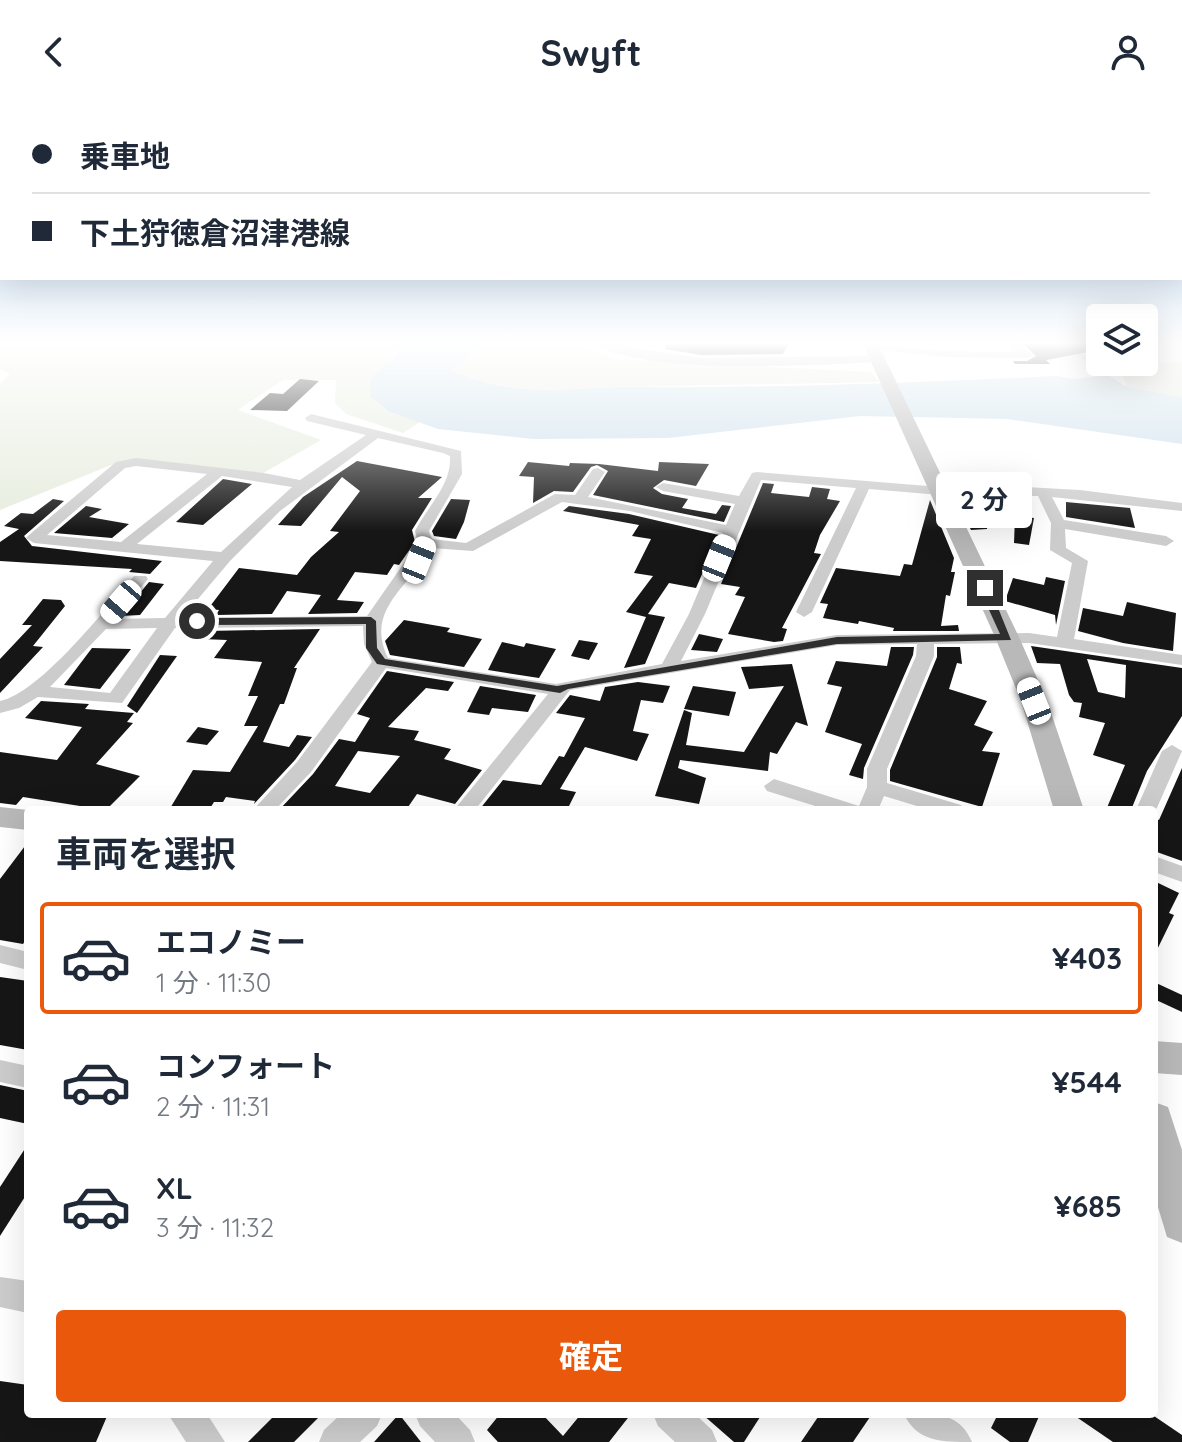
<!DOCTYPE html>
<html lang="ja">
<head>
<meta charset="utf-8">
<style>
	body { margin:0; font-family:Quicksand,"Noto Sans JP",sans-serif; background:#f6f6f7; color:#1f2937; height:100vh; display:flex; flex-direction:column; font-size:30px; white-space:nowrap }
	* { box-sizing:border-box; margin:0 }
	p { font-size:26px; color:#747a83 }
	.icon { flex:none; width:44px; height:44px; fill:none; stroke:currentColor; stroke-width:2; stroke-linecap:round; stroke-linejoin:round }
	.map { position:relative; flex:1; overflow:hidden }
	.side { position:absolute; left:24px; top:702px; width:1134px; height:612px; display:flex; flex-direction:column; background:#fff; border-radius:8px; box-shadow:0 8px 32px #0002 }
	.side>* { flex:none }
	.hud { position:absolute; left:0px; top:0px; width:1182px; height:176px; box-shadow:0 8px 32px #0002; display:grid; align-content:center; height:176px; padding:0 32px; background:#fff }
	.tools { position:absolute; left:1086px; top:200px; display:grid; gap:16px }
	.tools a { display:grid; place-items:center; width:72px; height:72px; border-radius:8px; background:#fff; box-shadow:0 8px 32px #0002; font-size:40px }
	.end { position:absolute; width:36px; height:36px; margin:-18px; border:10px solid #2f2f2f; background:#fff; box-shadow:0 0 0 4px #fff }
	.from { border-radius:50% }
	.bubble { position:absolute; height:56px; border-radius:8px; background:#fff; box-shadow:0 8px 32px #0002; font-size:26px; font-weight:700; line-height:56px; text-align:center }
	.car { position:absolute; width:24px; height:48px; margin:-24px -12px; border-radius:10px; box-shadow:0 0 6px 2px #0007; background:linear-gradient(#fff 24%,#345 0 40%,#fff 0 76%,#345 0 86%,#fff 0) }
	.hud b { display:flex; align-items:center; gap:28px; height:76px; font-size:30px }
	.hud b+b { border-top:2px solid #e0e1e3 }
	.hud i { width:20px; height:20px; background:#1f2937 }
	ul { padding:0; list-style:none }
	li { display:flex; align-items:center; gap:24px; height:112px; margin:0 16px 12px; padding:0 16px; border:4px solid transparent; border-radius:8px }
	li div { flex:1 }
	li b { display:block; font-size:30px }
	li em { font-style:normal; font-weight:700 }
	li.current { border-color:#ea580c }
	li>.icon { width:72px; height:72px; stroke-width:1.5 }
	h2 { padding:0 32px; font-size:36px; line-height:96px }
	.cta { display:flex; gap:16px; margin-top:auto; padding:16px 32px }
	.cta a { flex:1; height:92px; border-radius:8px; background:#ea580c; color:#fff; font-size:32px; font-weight:700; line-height:92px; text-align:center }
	header { display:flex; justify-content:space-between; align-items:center; height:104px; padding:0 32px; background:#fff; font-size:36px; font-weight:700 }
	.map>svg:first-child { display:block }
	.green { fill:#e6ecde }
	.water { fill:#cbdfeb }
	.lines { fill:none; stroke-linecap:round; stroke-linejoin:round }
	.stream { stroke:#cbdfeb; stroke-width:4 }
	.building { fill:#161616; fill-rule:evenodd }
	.street { fill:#ccc; fill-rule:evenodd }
	.secondary { fill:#b9b9b9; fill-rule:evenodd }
	.route { fill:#2f2f2f }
</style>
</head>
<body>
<header><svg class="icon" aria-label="back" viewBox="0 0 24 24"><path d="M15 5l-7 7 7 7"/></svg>Swyft<svg class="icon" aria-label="person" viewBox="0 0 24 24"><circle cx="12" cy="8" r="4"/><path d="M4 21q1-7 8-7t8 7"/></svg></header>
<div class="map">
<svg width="1182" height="1338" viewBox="0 0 1182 1338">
	<rect width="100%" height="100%" fill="#fff"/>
	<g class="green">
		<path d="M1,240H407L395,247L371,293L386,307L420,318L403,329L346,310L335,299L336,276H283L238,306L321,336L263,369L139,356L111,361L0,406V280L10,270L0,265Z"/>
		<path d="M481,240H574L615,255L871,268L879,278C795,280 711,281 627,283C562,284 514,294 452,266Z"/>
		<path d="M1182,258V293L1127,283L1117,259Z"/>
	</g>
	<path class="water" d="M407,240H481L452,266C520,297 567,282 637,283C777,284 917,279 1056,272L1073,275L1108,271L1127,283L1182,293V340L1007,315L860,312L668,334L533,335L438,325L387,307L371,293L370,275Z"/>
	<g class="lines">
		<path class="stream" d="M1075,247L1102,267L1097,277"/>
	</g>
	<g class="building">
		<path d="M666,240H789L783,250L701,251L665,245Z"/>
		<path d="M1023,240H1093V247L1046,256L1050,260H1015L1013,257H1027L1036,252Z"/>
		<path d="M300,275L319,277L287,307L250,306L270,289L283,290Z"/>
		<path d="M357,357L442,373L418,394H432L412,426L415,438L399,461L394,460L387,471L355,468L337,496L364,498L357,509L308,510L321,491L287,487L272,510L216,511L219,506L208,505L239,464L297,471L311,453L339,428L330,427L360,387L342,373L301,422L278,421L303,393Z"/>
		<path d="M528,358L569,362L570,359L599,360L658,367L659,358L709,360L696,382L664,376L653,384L662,390L688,395L682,404L716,410L722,401L731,402L724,418L593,391L608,367L597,361L591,363L573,388L554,387L533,399L534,373L519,372Z"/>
		<path d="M223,375L252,380L203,421L176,418Z"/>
		<path d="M763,379L774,380L771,389L809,393L812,383L830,385L827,395L840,397L820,431L814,449L821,450L782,524L787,525L783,537L774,538L728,530L745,493L735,491L740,483L721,480Z"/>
		<path d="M963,394H989L987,425L971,426L961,406Z"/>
		<path d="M53,395L64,397L24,432L32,442L162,457L150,470L129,468L132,465L0,457V438L19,425L4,422L21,409L33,410Z"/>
		<path d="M451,395L470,396L464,418L456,435L434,432L432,427Z"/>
		<path d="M930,396L954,454L951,468H955L950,492L946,491L941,522L958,521L959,527H893L894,524L859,517L858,520L823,514L828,500L820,499L836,464L900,472L904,460L912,461Z"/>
		<path d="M1066,398L1130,404L1135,424L1066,413Z"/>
		<path d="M86,402L102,405L89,413L129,420L112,434L54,429Z"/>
		<path d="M569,402L629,410L719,431L696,484L669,479L648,510L665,513L645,560L624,564L646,513L626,508L653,472L634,469L651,435L632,432L639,421L563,407Z"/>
		<path d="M1015,412L1034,414L1029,441L1014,439Z"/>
		<path d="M1046,473L1065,477L1056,521L1055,511L1005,497L1013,474L1044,481Z"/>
		<path d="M149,478L164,480L140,511L121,512Z"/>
		<path d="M43,495L61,496L65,502L33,542L43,543L0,589V555L32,521H22Z"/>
		<path d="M1127,498L1176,509L1173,547L1123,539L1078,527L1083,504L1123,512Z"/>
		<path d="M404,516L450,524L447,528L482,535L464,563L390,551L385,537Z"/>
		<path d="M320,525L294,564H297L284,600H280L263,638L289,643L297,631L312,633L295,656L254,700L255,697L226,693L223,698H214L209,706H169L193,666L230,668L258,622H244L258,592H248L262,558L214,554L227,536L201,535L206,527Z"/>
		<path d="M699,530L723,535L717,548L691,546Z"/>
		<path d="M579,536L598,539L589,556L571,552Z"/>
		<path d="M502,538L524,543L526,539L556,545L539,574L488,566Z"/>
		<path d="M1031,542L1182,564V612L1147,667L1131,706H1106L1125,661L1093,651L1105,619L1079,613L1082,599L1074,598L1069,591L1060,560L1037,559ZM1087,555L1126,561L1125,594L1098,588Z"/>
		<path d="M891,543H914L913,551L864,664L863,675L849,671L862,640L825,628L842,583L827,580L836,557L887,562Z"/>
		<path d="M937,543H960L962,560L957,559L949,585L987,597L974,621L993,628L982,647L1000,649L982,703L890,677V666L937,553Z"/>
		<path d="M92,544L131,545L100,585L64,581Z"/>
		<path d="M160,551L177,552L137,609L127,602Z"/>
		<path d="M792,560L808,622L796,618L777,650L770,648L768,667L680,656L678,664L706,674L699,700L655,692L684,606L692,609L686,641L744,648L784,582L749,585L741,563Z"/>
		<path d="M387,567L454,578L448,587L426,584L388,623L419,627L414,636L451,645L444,655L482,666L455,700L417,690L406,706L362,702L360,706H319L295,702L292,706H279L313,670L339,635L355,638L370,614L357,610ZM358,647L400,652L370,689L335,682Z"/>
		<path d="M638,578L670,582L663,599L641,596L633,627L649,630L637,657L585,643L560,685L576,688L567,706H479L503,676L541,681L559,652L564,653L585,614L556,609L570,591L600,597L605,583Z"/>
		<path d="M480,582L536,591L528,608L492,604L489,611L467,608Z"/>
		<path d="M693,582L736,588L729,612L684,605Z"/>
		<path d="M41,597L89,600L85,605L134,609L127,618L133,619L96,660L140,672L106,706H77L80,702L23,693L16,701L0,699V648L57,656L82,623L25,614Z"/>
		<path d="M198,623L219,627L207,641L186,638Z"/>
		<path d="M1182,664V757L1154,747V714L1159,716Z"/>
		<path d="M28,738V833L23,840L0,836V775Z"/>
		<path d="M1154,777L1179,789L1169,809L1174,811L1154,852Z"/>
		<path d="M0,873L28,877V946L0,941Z"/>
		<path d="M1154,878L1182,891V908L1154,895Z"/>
		<path d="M0,981L28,987V1020L0,1014Z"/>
		<path d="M28,1040V1088L0,1132V1083Z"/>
		<path d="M0,1277L28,1281V1310H108L96,1338H0Z"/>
		<path d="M276,1310H322L294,1338H248Z"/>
		<path d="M399,1310L421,1338H374Z"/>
		<path d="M500,1310H542L563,1332L581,1310H631L609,1338H498L487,1326Z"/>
		<path d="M702,1310H762L744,1338H734Z"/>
		<path d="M820,1310H872L853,1338H801Z"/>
		<path d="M998,1310H1040L1028,1338H1010L991,1324Z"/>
		<path d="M1072,1310H1151L1182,1331V1338H1113Z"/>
	</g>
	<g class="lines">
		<g class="street">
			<path d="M596,240H612L701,254L878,252L884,255L878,258C816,261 644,272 596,240Z"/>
			<path d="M869,240L945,247L1016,248L1008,240H1019L1033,251L1027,254L945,253L872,245L867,242Z"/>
			<path d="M311,310L461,347L462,370L429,427L432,435L466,439L555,390L575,391L593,365L598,364L605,368L588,393L726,421L735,400L663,387L656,383L663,379L739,392L752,369L757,368L940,383L986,381L1080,386L1182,399V407L1052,393L1064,416L1166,432L1174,437L1166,442L1065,425L1066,444L1088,457L1074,535L1182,551V561L1029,539L934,540V552L887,665V679L961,701L964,706H930L884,692L878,706H828L767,687L764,682L774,675L859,702L867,683V665L916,552L917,540L837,541L570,586L475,706H454L548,590L386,564L311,668L275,706H253L297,658L372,558L364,540L363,522L175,524L122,599L38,593L19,604L0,609V597C40,589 106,504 134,472H146L148,475L114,515L165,514L213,457L34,439L26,434L29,431L116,358L136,354L264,369L300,376L366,331L307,317L305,314ZM378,334L443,349L450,352C452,381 427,403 415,427L418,439L367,512L182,514L230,457L280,407ZM136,362L207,370L121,438L47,431L125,364ZM222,372L292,383L221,448L137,440ZM761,376L856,384L796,508L804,513L812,508L869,385L940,391L1038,392L1051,419L1050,446L1072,459L1057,533L1029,529L837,531L681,557L705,510ZM562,398L630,407L723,429L689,510L662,560L556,580L388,554C364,505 410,483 431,444L473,447ZM157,524L110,589L50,583L106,525Z"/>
			<path d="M1172,641L1182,647L1156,706L1154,710V706H1136L1162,647Z"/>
			<path d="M1154,752L1182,762V778L1154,768Z"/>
			<path d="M0,841L28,848V866L0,859Z"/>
			<path d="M0,956L28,962V984L0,978Z"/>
			<path d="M0,1173L28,1177V1209L0,1203Z"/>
			<path d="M168,1310H207L225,1338H186Z"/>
			<path d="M341,1310H382L377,1322L360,1338H319L324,1326Z"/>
			<path d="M415,1310H455L470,1326L475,1338H435L420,1322Z"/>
			<path d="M653,1310H695L712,1326L717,1338H675L658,1322Z"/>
			<path d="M904,1310C934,1310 959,1307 972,1338C942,1338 917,1338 904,1310Z"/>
		</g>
		<g class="secondary">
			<path d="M863,240H878L1019,533L1047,597L1084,706H1054L1021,597L995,533Z"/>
			<path d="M0,703L28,706V726L0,723Z"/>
			<path d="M1154,937L1182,939V971L1154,969Z"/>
			<path d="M1154,998L1168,1003L1182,1046V1139L1167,1133L1154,1090Z"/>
		</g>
	</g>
	<linearGradient id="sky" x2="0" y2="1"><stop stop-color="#9cc5e9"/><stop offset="0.56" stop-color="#fff"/><stop offset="1" stop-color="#fff" stop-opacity="0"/></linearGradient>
	<rect width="1182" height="427" fill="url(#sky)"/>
	<path class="route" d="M985,481L990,484L1011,536L837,540L568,585L560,589L377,560L366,544V520L197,521L192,517L197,514L371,513L376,517L377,544L385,555L557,582L837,533L1000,530L979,484Z"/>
</svg>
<div class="tools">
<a><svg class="icon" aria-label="layers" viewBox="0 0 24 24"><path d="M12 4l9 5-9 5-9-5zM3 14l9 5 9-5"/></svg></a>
</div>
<i class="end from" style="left:197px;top:517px"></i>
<i class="end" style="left:985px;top:484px"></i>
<div class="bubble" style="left:936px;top:368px;width:96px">2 分</div>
<i class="car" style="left:719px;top:454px;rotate:22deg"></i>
<i class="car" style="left:419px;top:456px;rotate:22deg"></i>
<i class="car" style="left:121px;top:498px;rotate:221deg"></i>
<i class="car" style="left:1034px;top:597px;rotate:338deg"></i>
<div class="hud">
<b><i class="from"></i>乗車地</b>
<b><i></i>下土狩徳倉沼津港線</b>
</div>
<section class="side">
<h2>車両を選択</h2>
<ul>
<li class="current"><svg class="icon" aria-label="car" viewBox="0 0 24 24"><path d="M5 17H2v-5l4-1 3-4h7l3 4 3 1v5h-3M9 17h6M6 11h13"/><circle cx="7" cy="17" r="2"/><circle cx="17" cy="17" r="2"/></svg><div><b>エコノミー</b><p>1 分 · 11:30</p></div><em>¥403</em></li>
<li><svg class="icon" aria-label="car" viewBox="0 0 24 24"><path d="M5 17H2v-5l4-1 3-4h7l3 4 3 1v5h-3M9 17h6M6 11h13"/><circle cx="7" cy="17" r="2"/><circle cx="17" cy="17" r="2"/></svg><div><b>コンフォート</b><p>2 分 · 11:31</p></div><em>¥544</em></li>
<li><svg class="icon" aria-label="car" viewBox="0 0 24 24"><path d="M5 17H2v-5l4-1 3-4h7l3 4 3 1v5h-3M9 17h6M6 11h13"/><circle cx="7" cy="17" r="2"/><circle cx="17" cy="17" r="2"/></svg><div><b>XL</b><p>3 分 · 11:32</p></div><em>¥685</em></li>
</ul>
<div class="cta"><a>確定</a></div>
</section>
</div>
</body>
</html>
